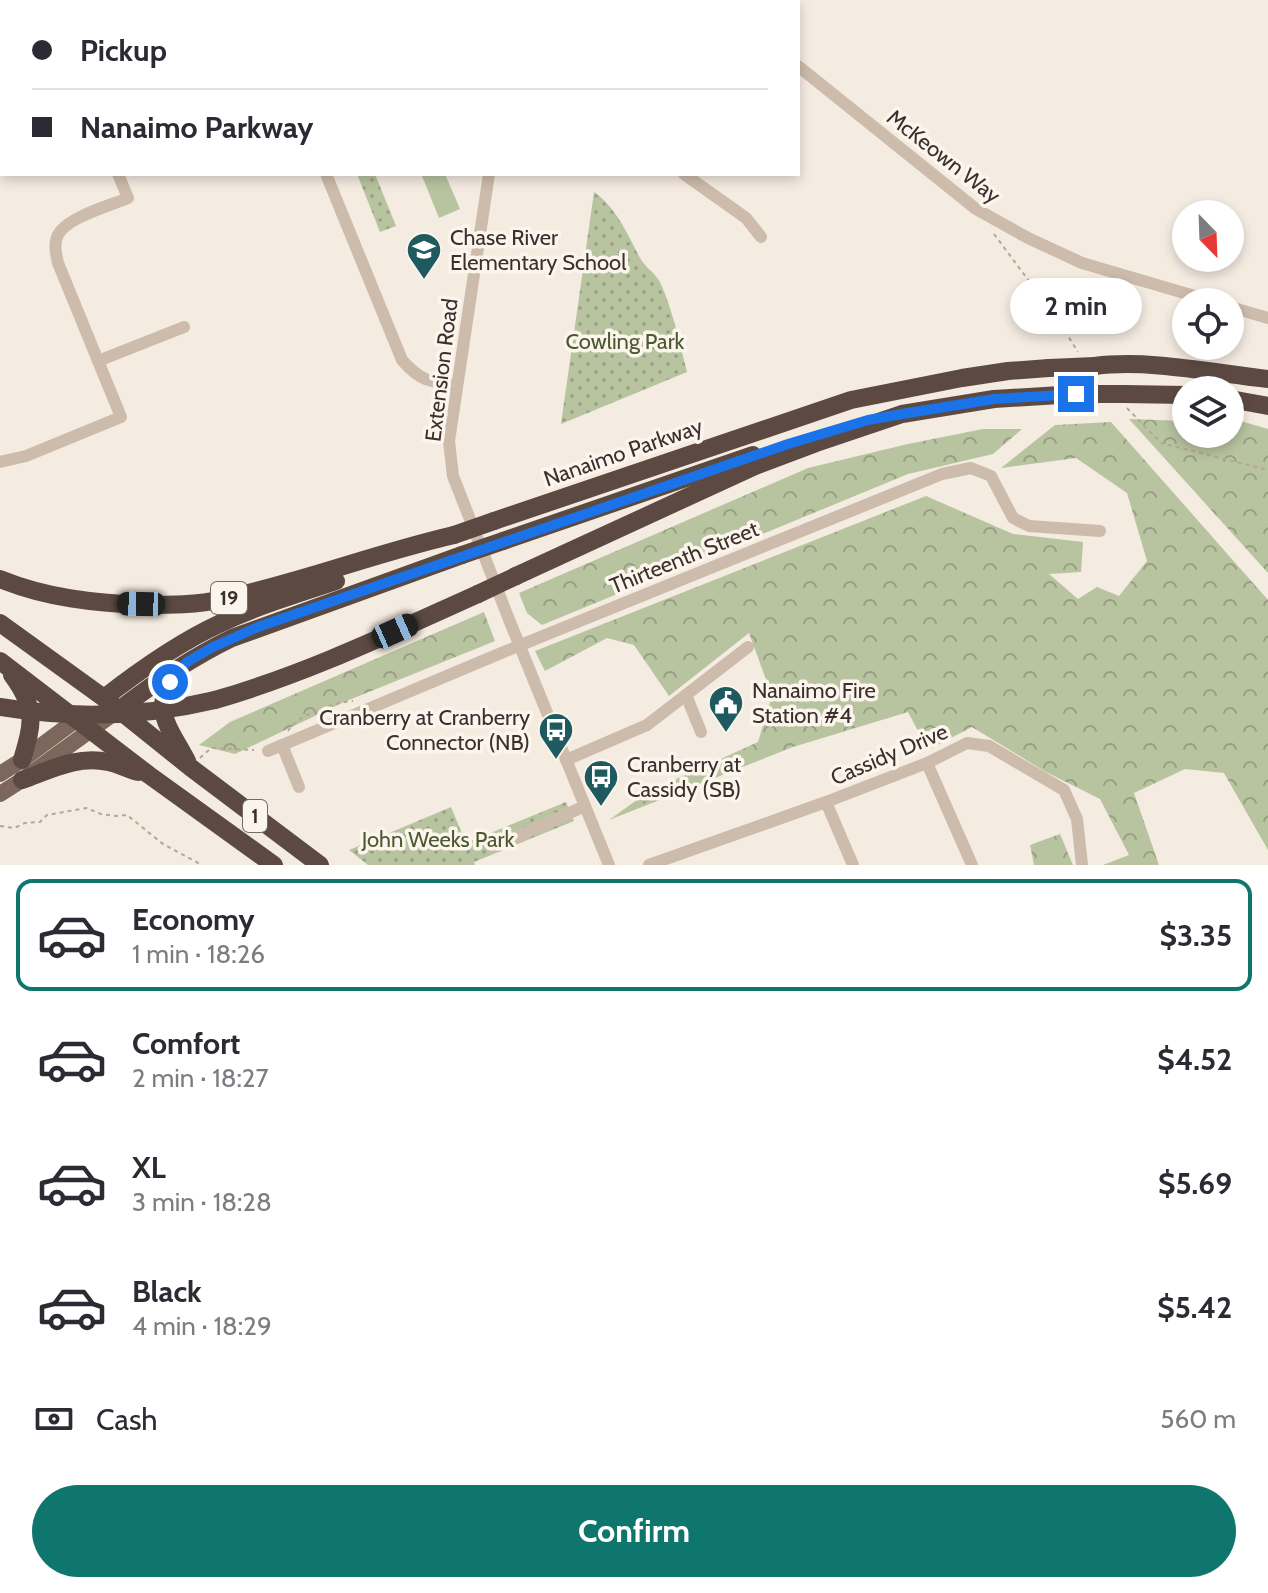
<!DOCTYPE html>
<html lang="en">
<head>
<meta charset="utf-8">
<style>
	body { margin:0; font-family:Cabin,sans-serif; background:#f7f7f7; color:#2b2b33; height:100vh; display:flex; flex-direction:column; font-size:30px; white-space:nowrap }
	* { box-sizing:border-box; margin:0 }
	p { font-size:26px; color:#7c7c81 }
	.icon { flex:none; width:44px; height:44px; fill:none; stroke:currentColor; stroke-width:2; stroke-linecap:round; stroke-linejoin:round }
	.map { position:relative; height:865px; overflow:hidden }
	.details { display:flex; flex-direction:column; background:#fff; flex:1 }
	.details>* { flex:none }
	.hud { position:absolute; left:0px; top:0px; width:800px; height:176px; box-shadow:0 4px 12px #0003; display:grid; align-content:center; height:176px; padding:0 32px; background:#fff }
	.needle { width:52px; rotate:157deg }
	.buttons { position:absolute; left:1172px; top:200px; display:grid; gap:16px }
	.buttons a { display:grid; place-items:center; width:72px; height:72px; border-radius:50%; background:#fff; box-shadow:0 4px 12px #0003; font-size:40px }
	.end { position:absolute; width:36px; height:36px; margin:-18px; border:10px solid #1a73e8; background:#fff; box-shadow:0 0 0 4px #fff }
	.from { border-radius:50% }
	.bubble { position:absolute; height:56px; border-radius:28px; background:#fff; box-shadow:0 4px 12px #0003; font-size:26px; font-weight:700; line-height:56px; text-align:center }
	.car { position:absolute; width:24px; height:48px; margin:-24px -12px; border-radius:10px; box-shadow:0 0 6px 2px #0007; background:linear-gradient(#222 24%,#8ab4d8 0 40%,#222 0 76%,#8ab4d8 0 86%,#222 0) }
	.hud b { display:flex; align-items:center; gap:28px; height:76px; font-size:30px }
	.hud b+b { border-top:2px solid #e1e1e2 }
	.hud i { width:20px; height:20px; background:#2b2b33 }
	ul { padding:14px 0 0; list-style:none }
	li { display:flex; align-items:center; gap:24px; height:112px; margin:0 16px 12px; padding:0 16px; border:4px solid transparent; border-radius:16px }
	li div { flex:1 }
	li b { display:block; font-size:30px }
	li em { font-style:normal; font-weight:700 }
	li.on { border-color:#0f766e }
	li>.icon { width:72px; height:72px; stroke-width:1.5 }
	.pay { display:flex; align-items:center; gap:20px; height:88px; padding:0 32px; font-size:30px }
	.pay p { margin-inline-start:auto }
	.cta { display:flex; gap:16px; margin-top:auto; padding:16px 32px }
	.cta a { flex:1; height:92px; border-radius:48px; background:#0f766e; color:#fff; font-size:32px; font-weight:700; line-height:92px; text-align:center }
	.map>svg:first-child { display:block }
	.grass { fill:url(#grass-dots) }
	.forest { fill:url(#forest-crowns) }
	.garden { fill:#b8c4a0 }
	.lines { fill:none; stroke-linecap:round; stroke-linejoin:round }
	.path { stroke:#b9a596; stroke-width:2; stroke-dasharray:4 4; stroke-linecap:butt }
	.minor { stroke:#cdbbac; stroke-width:12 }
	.major { stroke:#7d675c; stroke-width:16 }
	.highway { stroke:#5c4a42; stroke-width:18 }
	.highway-bridge { stroke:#5c4a42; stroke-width:18 }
	.route { stroke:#1a73e8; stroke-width:10 }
	.labels { text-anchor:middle; stroke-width:7; stroke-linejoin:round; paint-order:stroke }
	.shield { fill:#fbf5ee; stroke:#756b66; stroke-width:2 }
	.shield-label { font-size:20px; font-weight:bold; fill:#3b302b }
	.street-label { font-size:22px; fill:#3b302b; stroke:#fbf5ee }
	.poi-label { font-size:22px; fill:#3b302b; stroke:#fbf5ee; text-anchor:start }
	.park-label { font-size:22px; fill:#4a5a2e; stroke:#fbf5ee }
</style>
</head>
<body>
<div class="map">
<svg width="1268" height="865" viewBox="0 0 1268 865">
	<defs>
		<pattern id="grass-dots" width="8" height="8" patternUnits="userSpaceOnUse" patternTransform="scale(2)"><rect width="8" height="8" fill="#b8c4a0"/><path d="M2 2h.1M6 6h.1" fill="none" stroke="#97a083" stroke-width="1.8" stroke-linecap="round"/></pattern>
		<pattern id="forest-crowns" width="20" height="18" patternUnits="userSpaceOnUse" patternTransform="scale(2)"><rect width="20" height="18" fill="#b8c4a0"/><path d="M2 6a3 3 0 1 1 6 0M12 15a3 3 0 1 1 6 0" fill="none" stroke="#97a083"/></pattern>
	</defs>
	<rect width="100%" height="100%" fill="#f4ebe1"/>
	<g class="grass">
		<path d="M357,174H375L396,226L380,232Z"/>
		<path d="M594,192C616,207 628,235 640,258C645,267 655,273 660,282C672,308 680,344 687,372L561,424Z"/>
		<path d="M566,802L574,821L474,862L475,865H368L349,850L451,807L466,843Z"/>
	</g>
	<g class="forest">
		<path d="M1129,419L1186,421V434H1230V422H1244L1268,429V573Z"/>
		<path d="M1111,422L1268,600V850L1224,773L1185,769L1134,793L1159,865H1103L1129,855L1100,799L1046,772L972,727L928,750L908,712L793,747L609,820L648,792L758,742L772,696L749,633L669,696L634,645L607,638L545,671L535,651L926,496L1013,534L1083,542L1081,572L1049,574L1078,599L1097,587L1119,596L1147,561L1127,493L1076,458L1001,468L1055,425Z"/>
		<path d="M983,429H1022L993,454L908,474L542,625L527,613L519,593L808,468L908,444Z"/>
		<path d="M484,612L495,641L344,702L235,754L199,745L230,722Z"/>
		<path d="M1060,834L1073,865H1034L1030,845Z"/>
	</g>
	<path class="garden" d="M425,174H445L460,209L439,218L422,176Z"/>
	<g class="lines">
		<g class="path">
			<path d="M702,0L704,2"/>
			<path d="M994,234L1058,320L1078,352"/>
			<path d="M1127,408L1161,443L1268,470"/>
			<path d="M288,731C297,715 335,702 353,701"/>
			<path d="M200,758L211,748L254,750"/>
			<path d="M0,826L14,828L25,823L40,822L47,815L86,808L101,814L115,816L127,815L163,844L202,865"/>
		</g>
		<g class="minor">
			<path d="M256,0V2"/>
			<path d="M203,2L208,0"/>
			<path d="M515,2V0"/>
			<path d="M721,2L726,0"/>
			<path d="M798,66L976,209L1028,238L1082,263L1215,302"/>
			<path d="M0,84H2"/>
			<path d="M326,174L402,360C420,381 430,382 457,385"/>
			<path d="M489,174L449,441L453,476L510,622L609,865"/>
			<path d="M684,174L746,218L761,237"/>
			<path d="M1230,307L1268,318"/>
			<path d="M98,361L184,327"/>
			<path d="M0,462L26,456L121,417L58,263C56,254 54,246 57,237C64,218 109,206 128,198L118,174"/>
			<path d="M686,695L701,732"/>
			<path d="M282,745L299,787"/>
			<path d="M268,751L506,651L942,474L971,468L991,476L1013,518L1029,526L1100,531"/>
			<path d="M566,760L647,725L748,647"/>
			<path d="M927,763L972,865"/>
			<path d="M826,802L853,865"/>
			<path d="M493,847L585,806"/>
			<path d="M649,865L826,802L927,763L967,743L989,746L1064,790L1077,819L1082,865"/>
		</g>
		<g class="major">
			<path d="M0,774L22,760L84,714"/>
			<path d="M0,794L22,780L117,711"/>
		</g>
		<g class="highway">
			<path d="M1095,366C1148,359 1214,373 1268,379"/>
			<path d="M1124,394L1186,395"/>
			<path d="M1230,399L1268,406"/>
			<path d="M494,521L851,400L962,378L1008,371L1049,368"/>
			<path d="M503,541L753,455"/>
			<path d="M516,576L755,466L816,443L902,414L994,399L1076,394"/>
			<path d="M0,579C47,598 94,603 144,605C170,605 197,605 223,599C302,582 376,553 454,535"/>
			<path d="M0,623L104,698L190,767L320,865"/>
			<path d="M0,661L149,775L274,865"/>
			<path d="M180,670C148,707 168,725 187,761"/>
			<path d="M12,675C37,709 33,722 22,760"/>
			<path d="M104,698C140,670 178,643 219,624C257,606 297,594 336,581"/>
			<path d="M215,700C306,674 391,633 478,594"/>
			<path d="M119,710C155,682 191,658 232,638L462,555"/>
			<path d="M22,780C50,770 78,755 108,762C118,764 128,769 138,772"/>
		</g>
		<g class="highway-bridge">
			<path d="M1049,368L1095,366"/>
			<path d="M1076,394H1124"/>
			<path d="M454,535L494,521"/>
			<path d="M462,555L503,541"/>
			<path d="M478,594L516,576"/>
			<path d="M0,707C72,719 144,717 215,700"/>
		</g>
	</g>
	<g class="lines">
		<path class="route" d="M170,682L187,662L211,648L258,627L788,444L868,420L902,414L994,399L1076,394"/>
	</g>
	<defs>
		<symbol id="school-pin" viewBox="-11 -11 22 30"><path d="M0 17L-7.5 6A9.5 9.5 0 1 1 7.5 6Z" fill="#1f5a5e" stroke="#fbf5ee"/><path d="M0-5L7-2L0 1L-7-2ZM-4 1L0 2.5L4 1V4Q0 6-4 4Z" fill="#fff"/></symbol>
		<symbol id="civic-pin" viewBox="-11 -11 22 30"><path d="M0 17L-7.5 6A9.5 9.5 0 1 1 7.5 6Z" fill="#1f5a5e" stroke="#fbf5ee"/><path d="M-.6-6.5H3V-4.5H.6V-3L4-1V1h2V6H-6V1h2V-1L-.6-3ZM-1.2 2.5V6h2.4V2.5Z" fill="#fff"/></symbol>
		<symbol id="bus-pin" viewBox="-11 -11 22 30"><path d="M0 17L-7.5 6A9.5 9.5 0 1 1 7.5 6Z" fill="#1f5a5e" stroke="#fbf5ee"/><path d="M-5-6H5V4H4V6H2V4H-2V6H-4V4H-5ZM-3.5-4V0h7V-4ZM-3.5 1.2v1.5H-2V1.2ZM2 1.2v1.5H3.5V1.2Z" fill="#fff"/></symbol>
	</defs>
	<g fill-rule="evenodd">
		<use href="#school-pin" x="404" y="230" width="40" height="54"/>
		<use href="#civic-pin" x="706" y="683" width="40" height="54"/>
		<use href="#bus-pin" x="536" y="710" width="40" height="54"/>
		<use href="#bus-pin" x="581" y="757" width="40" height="54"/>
	</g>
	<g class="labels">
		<g class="shield">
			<rect x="211" y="582" width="36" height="32" rx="6"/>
			<rect x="243" y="800" width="24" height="32" rx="6"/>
		</g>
		<g class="shield-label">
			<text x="229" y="605">19</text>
			<text x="255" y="823">1</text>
		</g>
		<g class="street-label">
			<text transform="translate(944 156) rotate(38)" y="8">McKeown Way</text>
			<text transform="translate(441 370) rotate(-83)" y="8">Extension Road</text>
			<text transform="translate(623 452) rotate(-19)" y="8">Nanaimo Parkway</text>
			<text transform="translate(684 557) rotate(-22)" y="8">Thirteenth Street</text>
			<text transform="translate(889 754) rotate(-23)" y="8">Cassidy Drive</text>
		</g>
		<g class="poi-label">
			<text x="450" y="245">Chase River<tspan x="450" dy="25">Elementary School</tspan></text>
			<text x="752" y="698">Nanaimo Fire<tspan x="752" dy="25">Station #4</tspan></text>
			<text x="530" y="725" text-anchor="end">Cranberry at Cranberry<tspan x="530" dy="25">Connector (NB)</tspan></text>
			<text x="627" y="772">Cranberry at<tspan x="627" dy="25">Cassidy (SB)</tspan></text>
		</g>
		<g class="park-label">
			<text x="625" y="349">Cowling Park</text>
			<text x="438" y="847">John Weeks Park</text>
		</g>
	</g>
</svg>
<div class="buttons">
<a><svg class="needle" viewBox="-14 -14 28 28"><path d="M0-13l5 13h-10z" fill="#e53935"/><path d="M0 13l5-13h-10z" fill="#7c7c81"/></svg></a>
<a><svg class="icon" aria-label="locate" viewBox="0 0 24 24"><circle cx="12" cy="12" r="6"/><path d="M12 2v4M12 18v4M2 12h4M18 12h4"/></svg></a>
<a><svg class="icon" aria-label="layers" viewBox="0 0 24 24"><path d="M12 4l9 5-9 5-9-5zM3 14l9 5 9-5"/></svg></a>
</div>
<i class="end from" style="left:170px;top:682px"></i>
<i class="end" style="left:1076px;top:394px"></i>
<div class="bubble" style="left:1010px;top:278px;width:132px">2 min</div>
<i class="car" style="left:141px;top:604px;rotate:271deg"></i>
<i class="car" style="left:395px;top:631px;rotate:66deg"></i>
<div class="hud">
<b><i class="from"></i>Pickup</b>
<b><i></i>Nanaimo Parkway</b>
</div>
</div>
<section class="details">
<ul>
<li class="on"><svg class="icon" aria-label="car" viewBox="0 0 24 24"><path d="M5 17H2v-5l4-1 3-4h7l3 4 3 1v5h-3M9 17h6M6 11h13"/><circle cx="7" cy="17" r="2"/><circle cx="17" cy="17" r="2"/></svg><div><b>Economy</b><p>1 min · 18:26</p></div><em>$3.35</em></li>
<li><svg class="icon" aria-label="car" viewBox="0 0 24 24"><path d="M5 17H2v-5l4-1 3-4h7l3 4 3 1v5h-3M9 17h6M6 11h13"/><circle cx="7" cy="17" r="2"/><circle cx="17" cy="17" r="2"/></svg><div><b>Comfort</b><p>2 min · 18:27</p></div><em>$4.52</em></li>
<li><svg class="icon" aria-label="car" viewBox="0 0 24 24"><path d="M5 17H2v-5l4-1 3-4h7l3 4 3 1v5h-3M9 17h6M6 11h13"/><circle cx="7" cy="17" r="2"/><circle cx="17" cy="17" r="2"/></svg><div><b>XL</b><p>3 min · 18:28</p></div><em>$5.69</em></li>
<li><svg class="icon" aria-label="car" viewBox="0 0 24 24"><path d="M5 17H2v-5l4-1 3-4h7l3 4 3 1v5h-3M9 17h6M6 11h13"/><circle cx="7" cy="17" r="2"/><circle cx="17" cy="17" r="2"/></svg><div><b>Black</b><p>4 min · 18:29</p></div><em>$5.42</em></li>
</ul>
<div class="pay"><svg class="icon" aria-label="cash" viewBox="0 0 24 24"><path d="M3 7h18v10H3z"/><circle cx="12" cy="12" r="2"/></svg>Cash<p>560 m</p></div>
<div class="cta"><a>Confirm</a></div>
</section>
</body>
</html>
